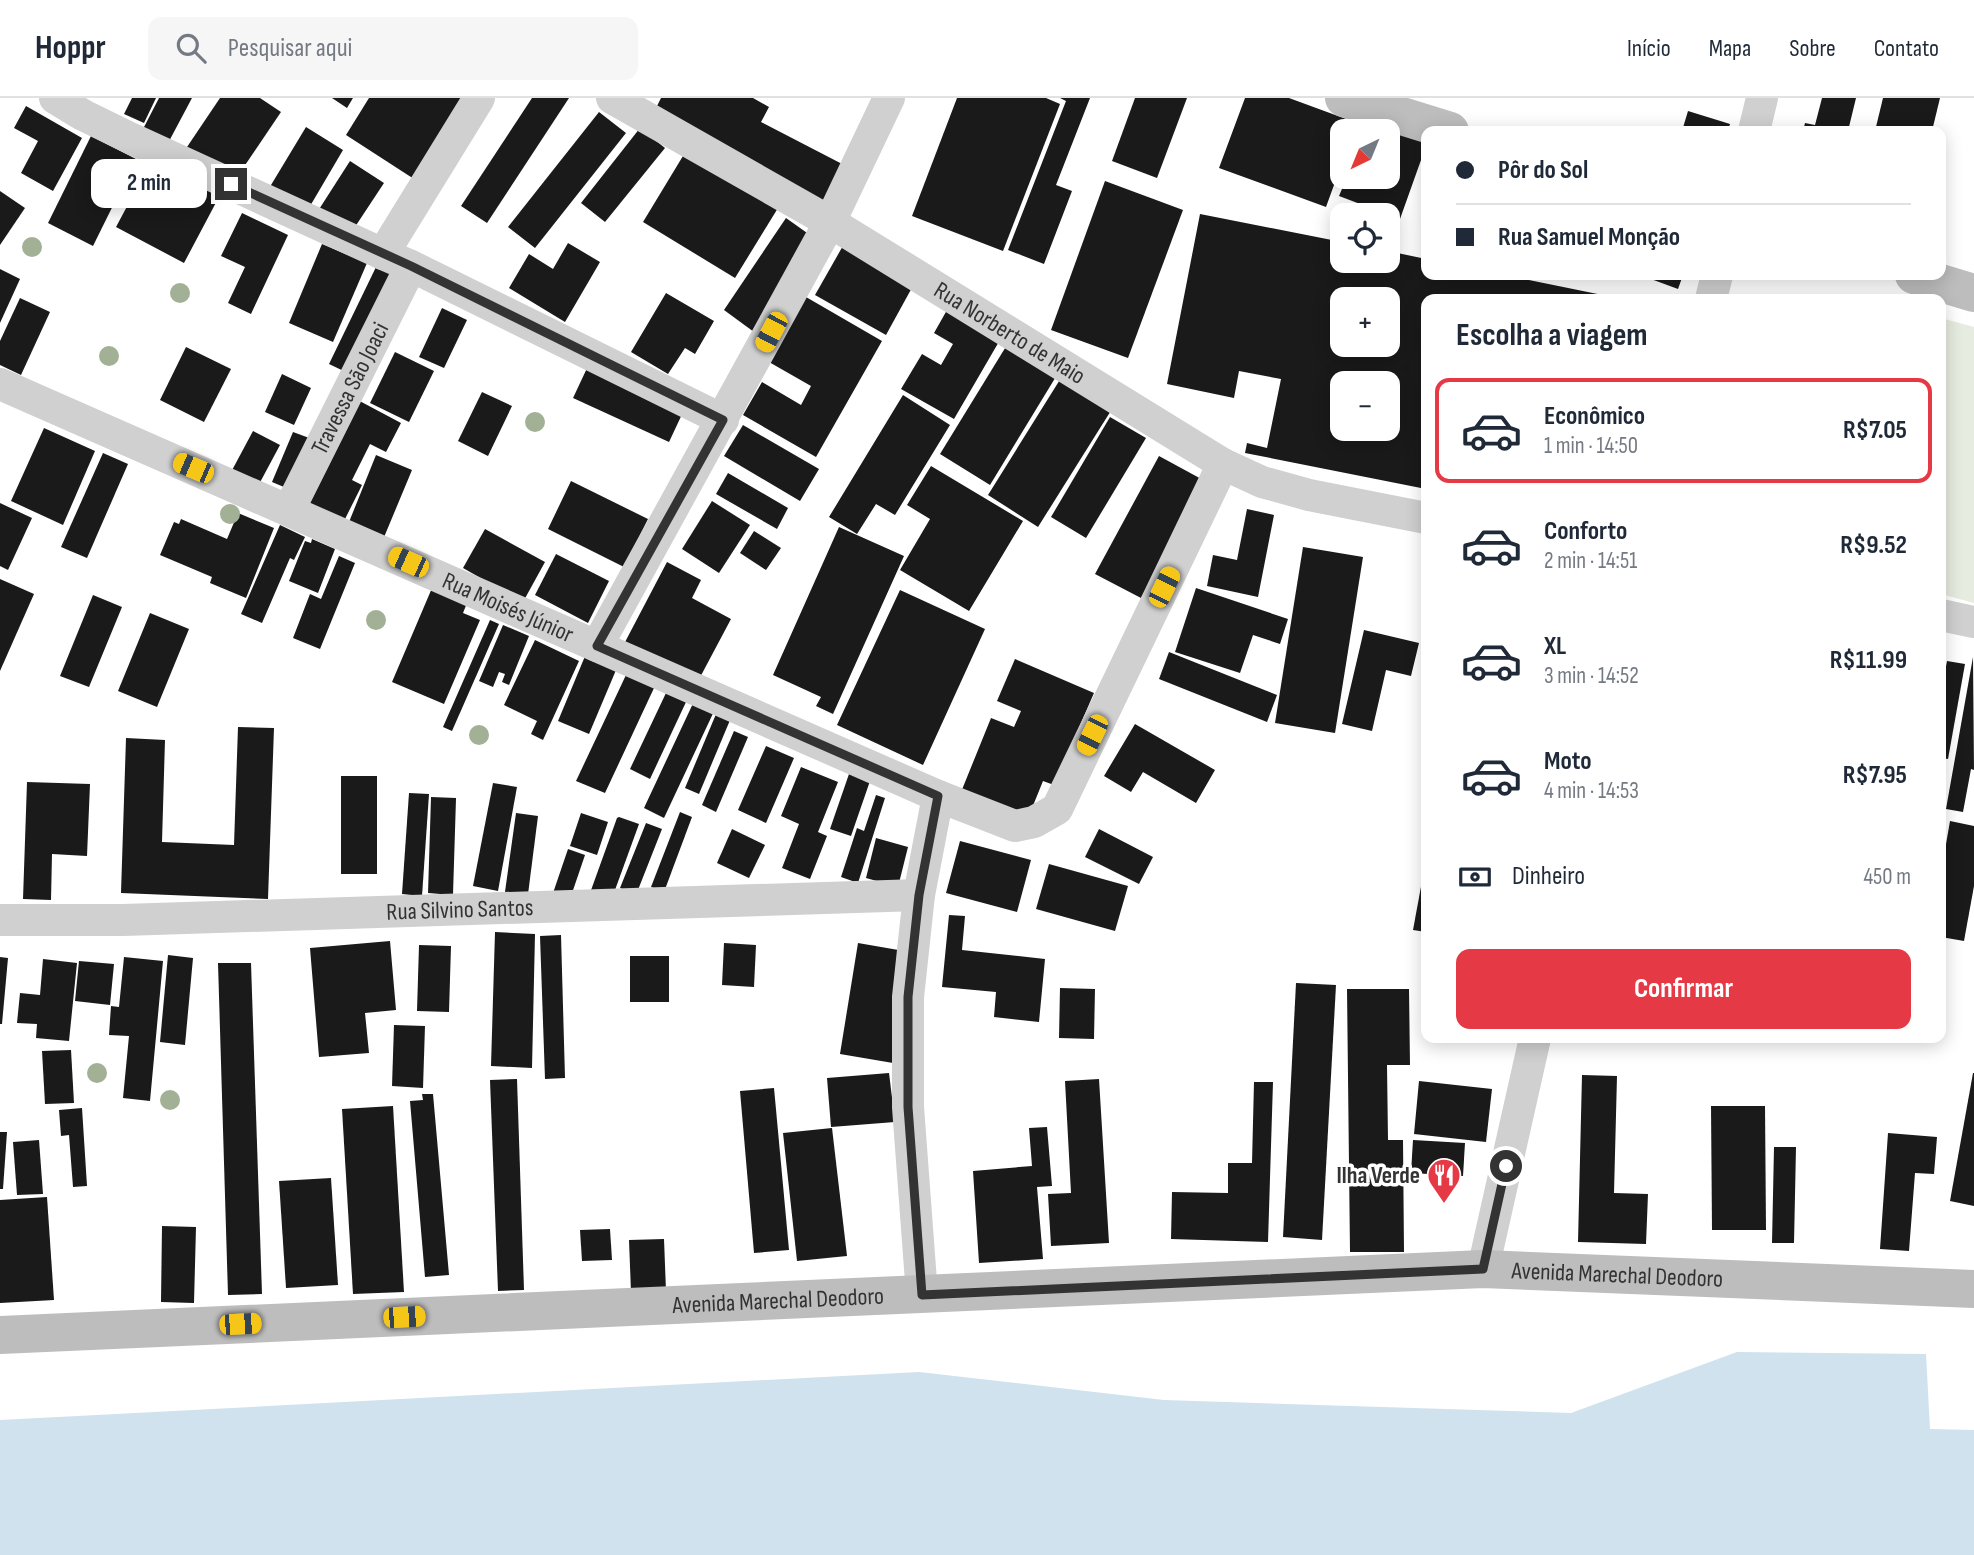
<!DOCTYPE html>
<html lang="pt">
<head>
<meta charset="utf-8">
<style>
	body { margin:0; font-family:"Sofia Sans Condensed",sans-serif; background:#f6f6f7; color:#1f2937; height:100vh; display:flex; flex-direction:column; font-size:26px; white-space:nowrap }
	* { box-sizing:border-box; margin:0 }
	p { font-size:23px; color:#747a83 }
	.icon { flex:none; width:38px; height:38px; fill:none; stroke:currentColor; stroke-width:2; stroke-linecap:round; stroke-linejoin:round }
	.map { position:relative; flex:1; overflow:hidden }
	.details { position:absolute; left:1421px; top:196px; width:525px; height:749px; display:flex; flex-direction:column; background:#fff; border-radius:14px; box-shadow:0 4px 18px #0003 }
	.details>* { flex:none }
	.guide { position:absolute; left:1421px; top:28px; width:525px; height:154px; border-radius:14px; box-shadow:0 4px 18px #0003; display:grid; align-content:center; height:154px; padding:0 35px; background:#fff }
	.needle { width:46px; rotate:223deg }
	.buttons { position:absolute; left:1330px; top:21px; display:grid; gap:14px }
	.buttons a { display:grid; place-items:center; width:70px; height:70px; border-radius:14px; background:#fff; box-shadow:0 4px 18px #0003; font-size:35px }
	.end { position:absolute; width:32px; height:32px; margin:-16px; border:9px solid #333; background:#fff; box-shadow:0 0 0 4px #fff }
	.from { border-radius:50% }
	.bubble { position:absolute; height:49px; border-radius:14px; background:#fff; box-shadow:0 4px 18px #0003; font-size:23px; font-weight:700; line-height:49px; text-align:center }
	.car { position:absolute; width:21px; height:42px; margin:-21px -10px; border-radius:9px; box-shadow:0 0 5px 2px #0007; background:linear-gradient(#f5c518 24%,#345 0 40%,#f5c518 0 76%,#345 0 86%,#f5c518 0) }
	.guide b { display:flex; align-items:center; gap:24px; height:66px; font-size:26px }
	.guide b+b { border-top:2px solid #e0e1e3 }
	.guide i { width:18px; height:18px; background:#1f2937 }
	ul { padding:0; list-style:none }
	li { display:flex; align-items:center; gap:21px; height:105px; margin:0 14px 10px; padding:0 21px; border:4px solid transparent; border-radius:14px }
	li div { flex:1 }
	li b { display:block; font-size:26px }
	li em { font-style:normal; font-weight:700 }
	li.current { border-color:#e63946 }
	li>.icon { width:63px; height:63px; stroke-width:1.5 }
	h2 { padding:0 35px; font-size:32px; line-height:84px }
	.pay { display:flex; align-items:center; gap:18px; height:77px; padding:0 35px; font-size:26px }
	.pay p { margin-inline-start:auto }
	.action { display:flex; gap:14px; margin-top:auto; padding:14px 35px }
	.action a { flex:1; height:80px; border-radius:14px; background:#e63946; color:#fff; font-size:28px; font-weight:700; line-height:80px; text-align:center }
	header { display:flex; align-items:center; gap:42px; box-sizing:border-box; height:98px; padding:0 35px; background:#fff; border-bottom:2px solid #e0e1e3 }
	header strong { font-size:33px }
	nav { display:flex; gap:38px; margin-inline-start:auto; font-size:24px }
	.search { width:490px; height:63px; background:#f6f6f7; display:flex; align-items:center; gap:18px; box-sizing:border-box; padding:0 24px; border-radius:14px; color:#747a83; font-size:26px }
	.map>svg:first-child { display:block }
	.green { fill:#e6ecdf }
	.water { fill:#cfe2ee }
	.building { fill:#1a1a1a; fill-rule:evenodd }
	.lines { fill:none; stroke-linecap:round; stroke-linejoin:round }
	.street { stroke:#d0d0d0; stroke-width:32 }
	.secondary { stroke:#bdbdbd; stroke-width:38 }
	.tree { fill:#a2b095 }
	.route { stroke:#333; stroke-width:9 }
	.labels { text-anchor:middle; stroke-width:7; stroke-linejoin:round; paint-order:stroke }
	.street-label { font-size:24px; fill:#333; stroke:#fff }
	.poi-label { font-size:24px; font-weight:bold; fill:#333; stroke:#fff; text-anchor:end }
</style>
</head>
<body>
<header>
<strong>Hoppr</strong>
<div class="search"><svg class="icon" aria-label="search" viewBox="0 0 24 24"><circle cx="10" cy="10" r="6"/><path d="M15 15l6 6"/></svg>Pesquisar aqui</div>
<nav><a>Início</a><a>Mapa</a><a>Sobre</a><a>Contato</a></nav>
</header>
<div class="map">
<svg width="1974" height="1457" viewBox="0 0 1974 1457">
	<rect width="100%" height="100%" fill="#fff"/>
	<path class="green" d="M1941,220L1974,229V505L1941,496Z"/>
	<path class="water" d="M1737,1254L1926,1256L1930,1331L1974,1332V1457H0V1322L919,1274L1164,1302L1571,1315Z"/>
	<g class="building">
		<path d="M132,0H156L144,25L124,16Z"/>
		<path d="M159,0H192L167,47L142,33Z"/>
		<path d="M220,0H260L281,14L235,82L187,49Z"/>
		<path d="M332,0H353L347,10Z"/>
		<path d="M369,0H466L414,81L346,37Z"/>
		<path d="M532,0H569L487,125L461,108Z"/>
		<path d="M661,0H753L769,9L761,24L846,68L824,111L650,22Z"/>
		<path d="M957,0H1046L1060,6L1003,153L912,118Z"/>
		<path d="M1060,0H1090L1056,87L1072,93L1044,166L1008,152L1066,3Z"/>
		<path d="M1135,0H1187L1157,80L1112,63Z"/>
		<path d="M1245,0H1289L1357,25L1354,33H1342V65L1326,109L1219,70Z"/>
		<path d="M1822,0H1856L1848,33H1803L1805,25L1815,27Z"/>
		<path d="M1883,0H1940L1932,33H1875Z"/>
		<path d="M26,8L82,40L53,93L21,75L38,43L14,30Z"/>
		<path d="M1688,13L1730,26L1728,33H1682Z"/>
		<path d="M599,14L626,35L535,150L508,129Z"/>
		<path d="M1369,19L1426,40V48L1400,121L1339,98L1347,79H1388V33H1363Z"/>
		<path d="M306,29L343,52L306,115L268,92Z"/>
		<path d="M640,30L665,50L605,124L581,105Z"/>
		<path d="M91,38L136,61L93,148L48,125Z"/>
		<path d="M686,53L778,110L735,180L643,124Z"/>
		<path d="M350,63L384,85L349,138L316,116Z"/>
		<path d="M165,68L220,97L184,165L116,129L139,86L152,93Z"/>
		<path d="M1105,83L1183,112L1128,260L1051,232Z"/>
		<path d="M0,93L25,110L0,147Z"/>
		<path d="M242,115L288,137L251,216L228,205L245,169L221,158Z"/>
		<path d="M1200,116L1342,144V163H1388V153L1426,161V177H1505L1622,201H1426V391L1245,355L1247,345L1267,350L1281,281L1239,273L1234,300L1167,286ZM1342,201H1388V247H1342ZM1342,285H1388V331H1342Z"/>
		<path d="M786,120L817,142L754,234L724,212Z"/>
		<path d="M568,145L600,164L565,224L509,190L529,156L553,171Z"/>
		<path d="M322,146L367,165L333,244L289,225Z"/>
		<path d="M844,146L914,186L886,237L815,197Z"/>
		<path d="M377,167L400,178L352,277L329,266Z"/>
		<path d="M0,171L20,181L0,225Z"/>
		<path d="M1640,177H1683L1678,191Z"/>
		<path d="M666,195L714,223L695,256L685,250L668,276L631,254Z"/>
		<path d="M806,199L882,243L816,359L743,317L762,284L801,307L811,288L769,264Z"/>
		<path d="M20,200L50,214L21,277L0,267V243Z"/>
		<path d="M951,205L1004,235L954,321L901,291L922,256L941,267L953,246L934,235Z"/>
		<path d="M442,210L467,222L444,270L419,259Z"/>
		<path d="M1010,242L1060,272L990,387L940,356Z"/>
		<path d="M186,249L231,271L204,324L160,302Z"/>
		<path d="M395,254L434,273L409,324L370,305Z"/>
		<path d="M588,268L684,312L669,344L573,300Z"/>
		<path d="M282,276L311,290L294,327L265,314Z"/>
		<path d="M1061,280L1112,311L1038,429L988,397Z"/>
		<path d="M482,294L512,308L488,358L458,343Z"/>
		<path d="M903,297L950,327L895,417L876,406L857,436L829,419Z"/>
		<path d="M354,300L401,325L386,354L370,346L352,382L362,387L342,427L300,406Z"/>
		<path d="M1110,319L1146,340L1086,440L1051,419Z"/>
		<path d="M743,327L819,371L800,403L724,358Z"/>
		<path d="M44,330L95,353L63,427L11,403Z"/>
		<path d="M253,333L280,347L257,390L230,376Z"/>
		<path d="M293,334L312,341L291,392L272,384Z"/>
		<path d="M103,355L128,366L87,460L61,449Z"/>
		<path d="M376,357L412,372L382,444L347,429Z"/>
		<path d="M1159,358L1205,383L1141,500L1095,476Z"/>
		<path d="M931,368L1023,423L969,513L900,472L930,421L907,407Z"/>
		<path d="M728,375L788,410L777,431L716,396Z"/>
		<path d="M571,383L648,421L624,469L548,431Z"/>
		<path d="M712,403L750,427L719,475L682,451Z"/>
		<path d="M0,405L32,420L8,472L0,468Z"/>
		<path d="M1247,411L1274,417L1258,499L1207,488L1213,457L1237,462Z"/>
		<path d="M238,415L274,430L246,500L210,485L212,479L160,457L174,424L179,426L181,421L227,441Z"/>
		<path d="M280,427L305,439L294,462L290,460L262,525L241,516Z"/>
		<path d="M839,429L904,458L833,616L816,608L821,599L773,577Z"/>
		<path d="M485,431L545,464L523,504L463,470Z"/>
		<path d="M754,433L781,450L766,472L740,455Z"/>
		<path d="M312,441L335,451L318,495L289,483L305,443L311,445Z"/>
		<path d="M1303,449L1363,459L1335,635L1275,625Z"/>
		<path d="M556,456L609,483L588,525L535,497Z"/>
		<path d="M339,458L355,465L320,551L293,540L310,496L321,501Z"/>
		<path d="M667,464L701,482L692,500L731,521L697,585L624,546Z"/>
		<path d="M0,481L34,496L0,573Z"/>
		<path d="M432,490L467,505L463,515L480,522L444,606L392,584Z"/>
		<path d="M1196,490L1288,521L1280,546L1253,537L1240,575L1175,554Z"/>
		<path d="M900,492L985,531L923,667L837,627Z"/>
		<path d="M93,497L122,509L89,589L60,578Z"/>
		<path d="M150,515L189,531L157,609L118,593Z"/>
		<path d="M490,522L499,526L452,633L443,629Z"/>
		<path d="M503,527L529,538L509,587L502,584L505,576L499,574L493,589L479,583Z"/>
		<path d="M1364,532L1419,545L1411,578L1386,572L1372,633L1342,626Z"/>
		<path d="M535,542L579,563L543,642L531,636L537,623L504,607Z"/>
		<path d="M588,551L619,565L589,636L558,623Z"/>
		<path d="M1169,554L1277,597L1267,624L1159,581Z"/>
		<path d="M1973,559L1974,672L1971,671L1963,714L1946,711Z"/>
		<path d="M1015,561L1094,595L1054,687L1043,683L1028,720L959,699L991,620L1014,629L1021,613L997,603Z"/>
		<path d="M1947,563L1965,566L1948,661L1941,660V594Z"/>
		<path d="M626,577L654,590L605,695L576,683Z"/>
		<path d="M666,595L686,604L650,681L630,671Z"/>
		<path d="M696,599L716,609L664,720L644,710Z"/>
		<path d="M719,609L733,615L699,696L685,690Z"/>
		<path d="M1135,626L1215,672L1196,705L1143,674L1131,694L1104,678Z"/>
		<path d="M238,629L274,630L268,801L121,795L126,640L165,642L162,744L234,747Z"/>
		<path d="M734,633L748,639L716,714L702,707Z"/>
		<path d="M766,648L794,660L766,725L738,712Z"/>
		<path d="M801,669L838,684L818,734L827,738L810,781L782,770L799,726L781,718Z"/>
		<path d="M849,676L870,683L851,738L830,731Z"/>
		<rect x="341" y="678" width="36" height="98"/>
		<path d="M27,684L90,686L87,758L52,756L51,802L23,801Z"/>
		<path d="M493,685L517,689L498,793L473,788Z"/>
		<path d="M409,695L429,696L422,798L402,796Z"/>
		<path d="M876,697L885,700L858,785L841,779L857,730L864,733Z"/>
		<path d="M431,699L456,700L453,797L428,795Z"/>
		<path d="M680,714L692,719L664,794L651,789Z"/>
		<path d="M516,715L538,718L527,804L504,801Z"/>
		<path d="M581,715L608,724L597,757L570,748Z"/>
		<path d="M619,719L639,726L611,803L590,795L617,720Z"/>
		<path d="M1950,723L1974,728V788L1964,843L1941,839V775Z"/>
		<path d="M646,725L662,731L636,797L620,790Z"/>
		<path d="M732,731L765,747L749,780L717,765Z"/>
		<path d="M1099,731L1153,759L1139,786L1085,759Z"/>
		<path d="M876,740L908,749L898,789L866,780Z"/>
		<path d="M960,743L1031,762L1017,814L946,795Z"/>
		<path d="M568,751L585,757L569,804L552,798Z"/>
		<path d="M1049,766L1128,788L1115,833L1036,811Z"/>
		<path d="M1425,767L1426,768V834L1413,832Z"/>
		<path d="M949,817L965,818L962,852L1045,861L1039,924L994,919L996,894L942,889Z"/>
		<path d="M495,834L535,836L532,970L491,968Z"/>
		<path d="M561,837L565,980L545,981L540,838Z"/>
		<path d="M390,843L396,912L365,915L369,955L319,959L310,850Z"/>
		<path d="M724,845L756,847L754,889L722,887Z"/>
		<path d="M858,845L910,854L893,965L840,956Z"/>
		<path d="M419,847L451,848L449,914L417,913Z"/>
		<path d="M168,857L193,860L185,947L160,944Z"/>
		<rect x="630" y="858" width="39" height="46"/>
		<path d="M0,859L8,860L2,926H0Z"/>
		<path d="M124,859L163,863L150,1003L123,1000L129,938L109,937L111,908L119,909Z"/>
		<path d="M43,861L77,865L69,943L36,940L37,926L17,925L20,895L40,897Z"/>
		<path d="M79,863L114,866L110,907L75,903Z"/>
		<path d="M218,865H251L262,1196L228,1197Z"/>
		<path d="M1296,885L1336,887L1322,1142L1283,1139Z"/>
		<path d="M1060,890L1095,891L1094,941L1059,940Z"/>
		<path d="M1347,891H1409L1410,967H1387L1388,1042H1403L1404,1154H1350Z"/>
		<path d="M394,927L425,928L423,990L392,988Z"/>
		<path d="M71,952L74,1005L45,1006L42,953Z"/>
		<path d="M889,975L895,1024L831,1029L827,980Z"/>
		<path d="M1973,975H1974V1108L1950,1103Z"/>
		<path d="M1582,977L1617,978L1614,1095L1648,1096L1646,1146L1578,1144Z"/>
		<path d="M517,981L524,1192L498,1193L490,982Z"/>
		<path d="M1099,981L1109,1145L1051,1148L1048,1096L1071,1095L1065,983Z"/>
		<path d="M1419,983L1492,991L1486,1044L1414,1036Z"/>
		<path d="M1254,984H1273L1268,1144L1171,1141L1172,1094L1228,1095V1065H1252Z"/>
		<path d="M774,990L789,1152L754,1155L740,993Z"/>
		<path d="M422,996H433L449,1177L425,1179L410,1003L423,1002Z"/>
		<path d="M393,1008L404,1194L353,1196L342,1011Z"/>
		<path d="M1711,1008H1765L1766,1132H1712Z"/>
		<path d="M82,1010L87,1088L73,1089L69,1037L61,1038L59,1012Z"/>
		<path d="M1047,1029L1052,1088L1037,1089L1043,1161L979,1165L973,1073L1032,1068L1029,1030Z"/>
		<path d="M832,1030L847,1158L797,1163L783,1035Z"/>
		<path d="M0,1034H7L3,1091H0Z"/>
		<path d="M1888,1035L1937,1039L1934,1076L1915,1075L1909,1153L1880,1151Z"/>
		<path d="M39,1042L43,1096L17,1097L13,1044Z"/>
		<path d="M1413,1042L1465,1045L1463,1078L1411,1075Z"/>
		<path d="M1774,1049H1796L1794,1145H1772Z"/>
		<path d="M331,1080L338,1187L286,1190L279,1083Z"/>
		<path d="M47,1099L54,1202L0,1205V1102Z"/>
		<path d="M162,1128L196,1129L194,1205L161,1204Z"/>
		<path d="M610,1131L612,1162L582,1163L580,1132Z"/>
		<path d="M664,1141L666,1193L631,1194L629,1142Z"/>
	</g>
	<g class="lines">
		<g class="street">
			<path d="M55,0L83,17L130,40L383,156L411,168L723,322"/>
			<path id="s1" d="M612,0L830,124L1223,366L1262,384L1309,397L1426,420"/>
			<path d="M1754,33L1762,0"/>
			<path d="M383,156L479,0"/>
			<path d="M1711,201L1717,177"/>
			<path id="s2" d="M0,286L938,698L1015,728L1034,724L1057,711L1223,366"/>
			<path id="s3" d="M289,412L411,168"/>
			<path d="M1941,517L1974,524"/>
			<path d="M597,548L830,124L889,0"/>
			<path id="s4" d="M0,822H123L919,797"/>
			<path d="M1483,1171L1535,940"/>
			<path d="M922,1197L908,1009V899L919,797L938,698"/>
		</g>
		<g class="secondary">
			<path d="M1344,0L1450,33"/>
			<path d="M1914,177L1974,195"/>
			<path id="s5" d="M0,1237L1483,1171L1974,1191"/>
		</g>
	</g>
	<g class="tree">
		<circle cx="32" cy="149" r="10"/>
		<circle cx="180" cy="195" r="10"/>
		<circle cx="109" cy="258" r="10"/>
		<circle cx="535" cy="324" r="10"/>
		<circle cx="230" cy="416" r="10"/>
		<circle cx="376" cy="522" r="10"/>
		<circle cx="479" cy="637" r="10"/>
		<circle cx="97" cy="975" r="10"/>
		<circle cx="170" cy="1002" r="10"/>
	</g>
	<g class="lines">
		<path class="route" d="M231,86L411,168L723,322L597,548L938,698L919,797L908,899V1009L922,1197L1483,1171L1506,1068"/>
	</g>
	<defs>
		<symbol id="restaurant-pin" viewBox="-11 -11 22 30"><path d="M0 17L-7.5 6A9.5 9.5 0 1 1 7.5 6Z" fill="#e63946" stroke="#fff"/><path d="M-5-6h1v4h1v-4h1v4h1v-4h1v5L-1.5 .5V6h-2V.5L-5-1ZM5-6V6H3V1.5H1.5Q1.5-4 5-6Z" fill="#fff"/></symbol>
	</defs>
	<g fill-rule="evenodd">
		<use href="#restaurant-pin" x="1425" y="1058" width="38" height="52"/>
	</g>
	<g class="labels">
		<g class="street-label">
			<text dy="8" stroke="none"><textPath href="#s1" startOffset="462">Rua Norberto de Maio</textPath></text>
			<text dy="8" stroke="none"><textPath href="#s3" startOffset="136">Travessa São Joaci</textPath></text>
			<text dy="8" stroke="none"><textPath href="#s2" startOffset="555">Rua Moisés Júnior</textPath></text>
			<text dy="8" stroke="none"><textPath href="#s4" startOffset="460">Rua Silvino Santos</textPath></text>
			<text dy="8" stroke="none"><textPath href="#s5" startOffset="1619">Avenida Marechal Deodoro</textPath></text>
			<text dy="8" stroke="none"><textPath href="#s5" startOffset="779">Avenida Marechal Deodoro</textPath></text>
		</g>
		<g class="poi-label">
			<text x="1420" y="1085">Ilha Verde</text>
		</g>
	</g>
</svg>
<div class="buttons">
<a><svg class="needle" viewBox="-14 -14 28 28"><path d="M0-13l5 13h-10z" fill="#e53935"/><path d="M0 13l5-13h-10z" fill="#747a83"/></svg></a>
<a><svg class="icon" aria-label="locate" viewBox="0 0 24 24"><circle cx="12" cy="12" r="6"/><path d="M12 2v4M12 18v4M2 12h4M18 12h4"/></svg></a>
<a>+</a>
<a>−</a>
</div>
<i class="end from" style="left:1506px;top:1068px"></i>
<i class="end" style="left:231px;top:86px"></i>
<div class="bubble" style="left:91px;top:61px;width:116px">2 min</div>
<i class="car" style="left:771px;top:234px;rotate:208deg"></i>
<i class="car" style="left:193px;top:370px;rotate:293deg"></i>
<i class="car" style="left:408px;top:464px;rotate:294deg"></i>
<i class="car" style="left:1164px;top:489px;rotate:26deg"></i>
<i class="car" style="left:1092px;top:637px;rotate:206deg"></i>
<i class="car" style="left:404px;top:1219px;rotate:87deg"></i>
<i class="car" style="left:240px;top:1226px;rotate:87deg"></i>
<div class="guide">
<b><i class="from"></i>Pôr do Sol</b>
<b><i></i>Rua Samuel Monção</b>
</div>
<section class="details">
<h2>Escolha a viagem</h2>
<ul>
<li class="current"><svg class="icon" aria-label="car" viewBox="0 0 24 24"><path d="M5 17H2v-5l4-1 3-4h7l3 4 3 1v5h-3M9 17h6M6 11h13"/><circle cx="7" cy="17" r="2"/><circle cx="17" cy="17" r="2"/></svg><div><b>Econômico</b><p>1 min · 14:50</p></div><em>R$7.05</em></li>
<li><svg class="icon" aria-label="car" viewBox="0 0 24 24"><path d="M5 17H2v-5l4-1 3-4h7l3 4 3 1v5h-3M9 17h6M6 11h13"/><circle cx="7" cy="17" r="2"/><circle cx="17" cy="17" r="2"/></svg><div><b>Conforto</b><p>2 min · 14:51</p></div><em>R$9.52</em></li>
<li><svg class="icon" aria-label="car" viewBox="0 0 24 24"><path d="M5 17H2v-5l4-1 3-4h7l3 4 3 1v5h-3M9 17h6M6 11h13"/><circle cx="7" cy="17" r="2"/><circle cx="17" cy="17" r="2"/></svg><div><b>XL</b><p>3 min · 14:52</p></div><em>R$11.99</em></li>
<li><svg class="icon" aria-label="car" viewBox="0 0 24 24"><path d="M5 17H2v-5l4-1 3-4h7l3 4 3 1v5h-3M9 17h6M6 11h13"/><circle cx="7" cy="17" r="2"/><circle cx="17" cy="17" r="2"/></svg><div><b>Moto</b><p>4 min · 14:53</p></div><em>R$7.95</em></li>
</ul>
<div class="pay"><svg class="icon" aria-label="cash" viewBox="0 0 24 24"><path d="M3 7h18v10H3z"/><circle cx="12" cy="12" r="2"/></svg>Dinheiro<p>450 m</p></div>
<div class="action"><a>Confirmar</a></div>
</section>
</div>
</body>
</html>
